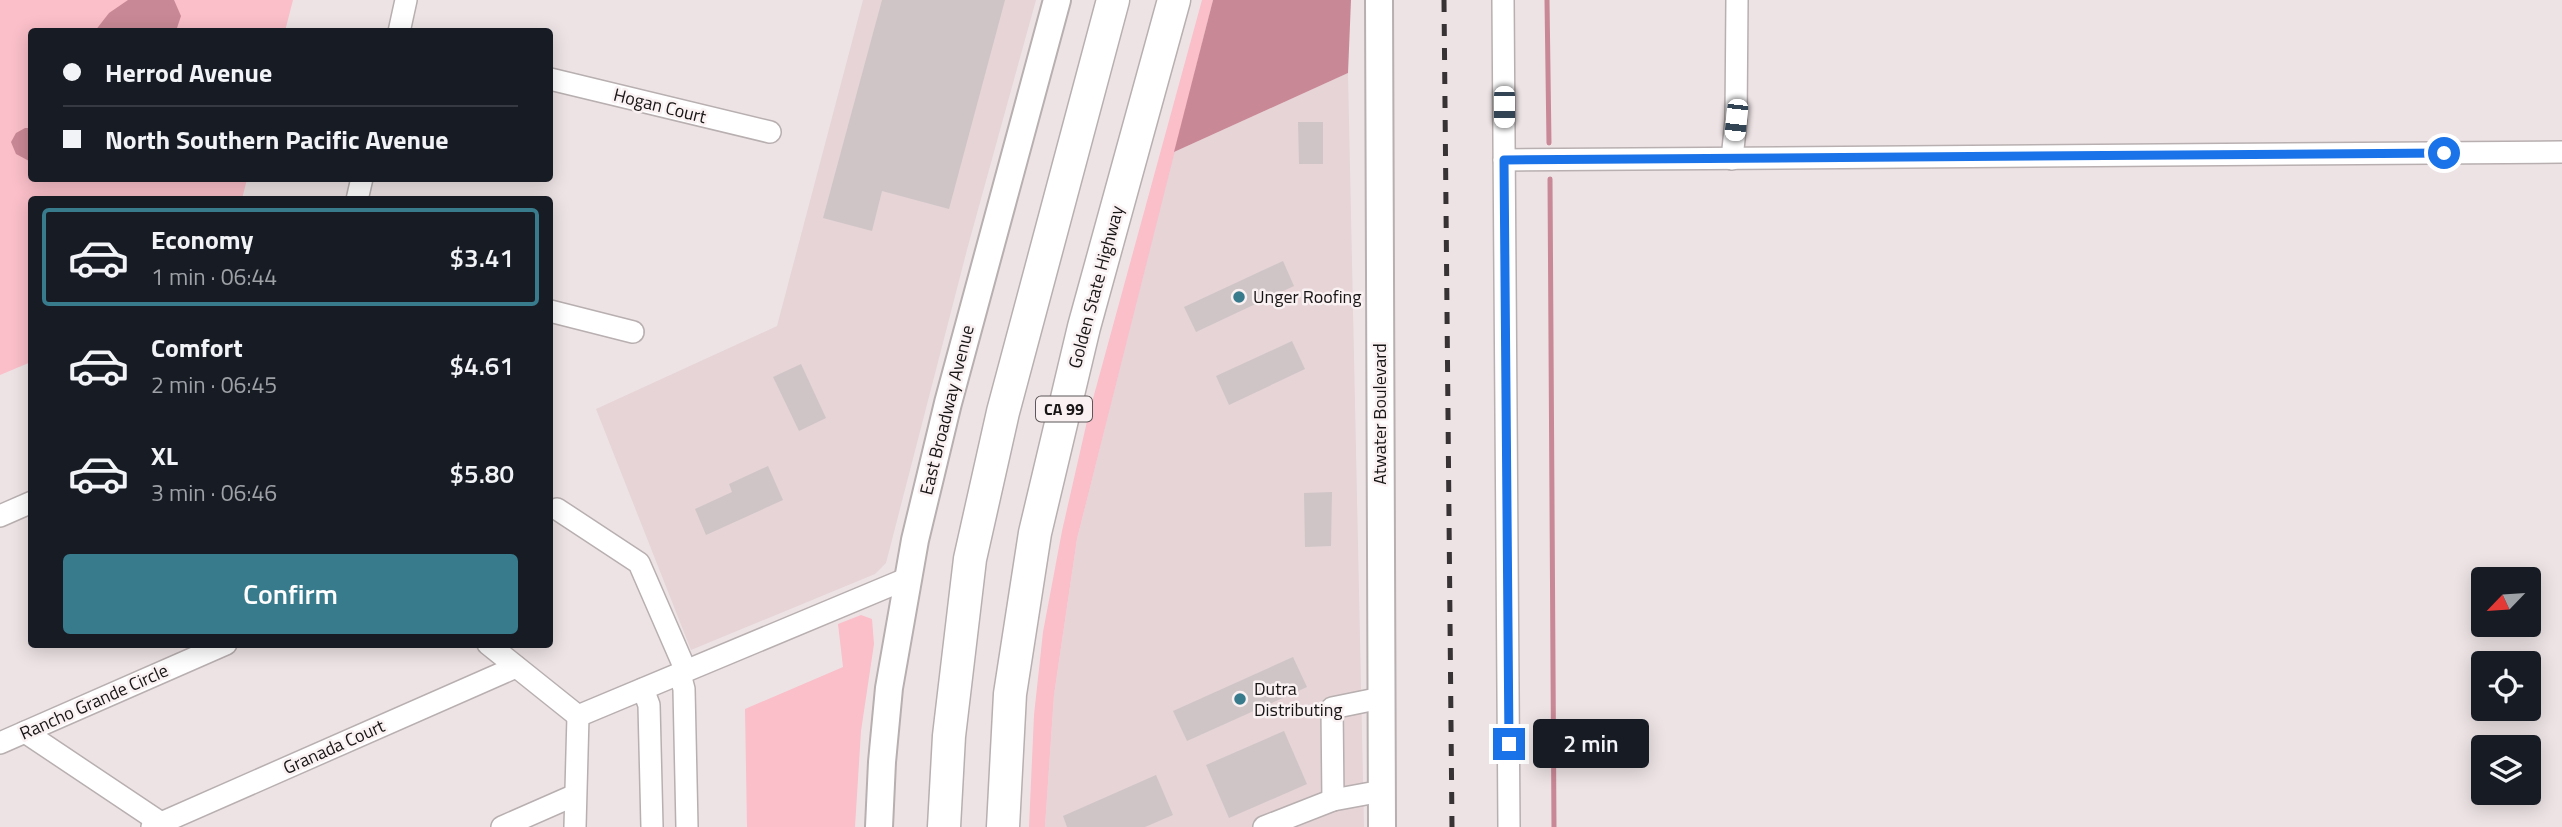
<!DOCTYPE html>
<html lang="en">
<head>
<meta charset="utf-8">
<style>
	body { margin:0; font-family:"Titillium Web",sans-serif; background:#20242c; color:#f1f3f6; height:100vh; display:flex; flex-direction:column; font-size:26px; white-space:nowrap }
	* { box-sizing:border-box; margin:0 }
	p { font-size:23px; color:#9ea1a6 }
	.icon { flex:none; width:38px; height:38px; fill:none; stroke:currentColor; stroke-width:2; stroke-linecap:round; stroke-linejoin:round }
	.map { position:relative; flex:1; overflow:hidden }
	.side { position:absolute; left:28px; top:196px; width:525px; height:452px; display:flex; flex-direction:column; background:#171b24; border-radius:7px; box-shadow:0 4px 18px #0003 }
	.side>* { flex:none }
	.top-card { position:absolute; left:28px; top:28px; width:525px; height:154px; border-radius:7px; box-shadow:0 4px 18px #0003; display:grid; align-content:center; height:154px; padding:0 35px; background:#171b24 }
	.needle { width:46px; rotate:245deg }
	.fabs { position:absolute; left:2471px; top:567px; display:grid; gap:14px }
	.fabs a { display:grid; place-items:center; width:70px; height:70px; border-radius:7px; background:#171b24; box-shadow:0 4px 18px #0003; font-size:35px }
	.end { position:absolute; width:32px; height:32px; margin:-16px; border:9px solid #1a73e8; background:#fff; box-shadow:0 0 0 4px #fff }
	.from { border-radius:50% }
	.bubble { position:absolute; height:49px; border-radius:7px; background:#171b24; box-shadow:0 4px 18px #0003; font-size:23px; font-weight:600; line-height:49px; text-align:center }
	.car { position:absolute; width:21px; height:42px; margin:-21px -10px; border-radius:9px; box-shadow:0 0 5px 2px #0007; background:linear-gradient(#fff 24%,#345 0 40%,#fff 0 76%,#345 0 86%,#fff 0) }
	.top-card b { display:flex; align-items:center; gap:24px; height:66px; font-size:26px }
	.top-card b+b { border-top:2px solid #363941 }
	.top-card i { width:18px; height:18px; background:#f1f3f6 }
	ul { padding:12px 0 0; list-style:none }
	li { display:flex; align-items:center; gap:21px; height:98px; margin:0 14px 10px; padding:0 21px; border:4px solid transparent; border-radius:7px }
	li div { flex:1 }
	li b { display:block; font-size:26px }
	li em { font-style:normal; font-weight:600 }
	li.current { border-color:#387b8c }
	li>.icon { width:63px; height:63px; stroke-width:1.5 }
	.button { display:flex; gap:14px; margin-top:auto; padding:14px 35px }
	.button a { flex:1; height:80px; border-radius:7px; background:#387b8c; color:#fff; font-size:28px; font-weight:600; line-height:80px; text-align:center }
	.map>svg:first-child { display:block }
	.built { fill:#e6d4d7 }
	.green { fill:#fabfc9 }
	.water { fill:#c98895 }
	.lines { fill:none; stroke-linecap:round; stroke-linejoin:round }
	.stream { stroke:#c98895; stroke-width:5 }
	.building { fill:#cfc5c7 }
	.minor-casing { stroke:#b8afb0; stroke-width:24 }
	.major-casing { stroke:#b8afb0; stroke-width:30 }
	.highway-casing { stroke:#b8afb0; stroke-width:35 }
	.minor { stroke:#fff; stroke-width:21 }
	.major { stroke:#fff; stroke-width:26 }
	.highway { stroke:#fff; stroke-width:32 }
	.rail { stroke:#373334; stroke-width:5; stroke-dasharray:12 12; stroke-linecap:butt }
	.route { stroke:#1a73e8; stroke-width:9 }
	.poi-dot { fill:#387b8c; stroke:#faf1f2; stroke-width:2.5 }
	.labels { text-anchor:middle; stroke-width:5; stroke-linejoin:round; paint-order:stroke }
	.shield { fill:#faf1f2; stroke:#5c5758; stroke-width:2 }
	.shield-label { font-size:16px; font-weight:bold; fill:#181516 }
	.street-label { font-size:18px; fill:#181516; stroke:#faf1f2 }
	.poi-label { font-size:18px; fill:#181516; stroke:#faf1f2; text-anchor:start }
</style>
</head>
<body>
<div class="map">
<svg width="2562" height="827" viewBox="0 0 2562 827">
	<rect width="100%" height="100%" fill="#ede3e5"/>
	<g class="built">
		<path d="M863,0H1036L968,246L886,563L875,574L691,650L596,409L777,326Z"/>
		<path d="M1348,73L1364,827H1045L1054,695L1077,539L1174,152Z"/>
	</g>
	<g class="green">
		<path d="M0,0H293L285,31L32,32V178L247,179L242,199L32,200L31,362L0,375Z"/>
		<path d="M1202,0H1213L1077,539L1054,695L1045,827H1029L1034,715L1043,632L1062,531L1088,417Z"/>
		<path d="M861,615L872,619L874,644L861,731L855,827H747L745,709L843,667L838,624Z"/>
	</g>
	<g class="water">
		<path d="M128,0H174L181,16L176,31H95L109,13Z"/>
		<path d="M1213,0H1351L1348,73L1174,152Z"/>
		<path d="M25,128H31V162L16,154L11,142L16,133Z"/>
	</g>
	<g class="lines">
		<g class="stream">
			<path d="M1547,0L1549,143"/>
			<path d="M1550,179L1554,827"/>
		</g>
	</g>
	<g class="building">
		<path d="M882,0H1005L949,209L882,191L872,231L823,218Z"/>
		<path d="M1298,122H1323V164H1299Z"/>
		<path d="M1283,261L1294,286L1196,332L1184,307Z"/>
		<path d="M1292,341L1305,369L1229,405L1216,376Z"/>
		<path d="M801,364L826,418L799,431L773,377Z"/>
		<path d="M768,466L783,500L706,535L695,509L732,492L729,484Z"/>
		<path d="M1332,492L1331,546L1305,547L1304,493Z"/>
		<path d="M1293,657L1307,687L1187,741L1173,711Z"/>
		<path d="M1284,731L1307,784L1229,818L1206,765Z"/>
		<path d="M1156,775L1173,815L1145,827H1067L1063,816Z"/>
	</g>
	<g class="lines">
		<defs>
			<g id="minor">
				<path d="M1503,0L1509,827"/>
				<path d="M399,32L406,0"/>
				<path d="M550,79L770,132"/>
				<path d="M1732,159L1736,120L1737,0"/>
				<path d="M1504,160L2562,152"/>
				<path d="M357,200L362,178"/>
				<path d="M550,311L633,332"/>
				<path d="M557,509L639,563L686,671"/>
				<path d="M0,516L32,502"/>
				<path d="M488,644L578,716"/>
				<path d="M680,674L684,689L687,827"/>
				<path d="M643,689L649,705L652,827"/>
				<path d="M578,716L906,579"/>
				<path d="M25,732L167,827"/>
				<path d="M0,743L226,644"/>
				<path d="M1333,800L1332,708L1381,698"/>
				<path d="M152,827L516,667"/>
				<path d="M502,827L575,795"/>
				<path d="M575,827L578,716"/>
				<path d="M1264,827L1333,800L1382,791"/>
			</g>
			<g id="major">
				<path d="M1379,0L1382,827"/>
				<path d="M879,827L882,762L889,688L915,540L948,403L1057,0"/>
			</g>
			<g id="highway">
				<path d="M944,827L949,736L970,559L1003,412L1113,0"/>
				<path d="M1003,827L1010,694L1035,533L1084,327L1174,0"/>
			</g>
		</defs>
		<use href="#minor" class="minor-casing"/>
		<use href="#major" class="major-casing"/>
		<use href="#highway" class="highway-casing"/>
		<use href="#minor" class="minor"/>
		<use href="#major" class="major"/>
		<use href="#highway" class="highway"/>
		<path class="rail" d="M1444,0L1452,827"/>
	</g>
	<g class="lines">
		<path class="route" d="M1509,744L1504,160L2444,153"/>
	</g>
	<g class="poi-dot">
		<circle cx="1239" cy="297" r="7"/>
		<circle cx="1240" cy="699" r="7"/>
	</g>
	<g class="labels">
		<rect class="shield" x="1036" y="396.5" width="56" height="25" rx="5"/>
		<g class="shield-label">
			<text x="1064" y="415">CA 99</text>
		</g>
		<g class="street-label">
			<text transform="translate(660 106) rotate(14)" y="6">Hogan Court</text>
			<text transform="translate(1096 287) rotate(-75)" y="6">Golden State Highway</text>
			<text transform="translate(947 410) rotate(-76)" y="6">East Broadway Avenue</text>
			<text transform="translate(1380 414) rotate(-90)" y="6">Atwater Boulevard</text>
			<text transform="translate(94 702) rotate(-24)" y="6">Rancho Grande Circle</text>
			<text transform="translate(334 747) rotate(-24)" y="6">Granada Court</text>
		</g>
		<g class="poi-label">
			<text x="1253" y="303">Unger Roofing</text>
			<text x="1254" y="695">Dutra<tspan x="1254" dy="21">Distributing</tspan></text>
		</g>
	</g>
</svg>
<div class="fabs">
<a><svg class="needle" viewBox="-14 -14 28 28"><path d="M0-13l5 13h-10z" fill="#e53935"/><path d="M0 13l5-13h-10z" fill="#9ea1a6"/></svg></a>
<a><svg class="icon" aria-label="locate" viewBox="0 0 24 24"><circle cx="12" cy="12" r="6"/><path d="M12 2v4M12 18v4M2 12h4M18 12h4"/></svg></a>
<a><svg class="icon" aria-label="layers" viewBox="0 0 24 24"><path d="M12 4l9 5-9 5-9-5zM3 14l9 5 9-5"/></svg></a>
</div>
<i class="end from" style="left:2444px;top:153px"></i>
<i class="end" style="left:1509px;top:744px"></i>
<div class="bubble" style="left:1533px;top:719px;width:116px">2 min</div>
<i class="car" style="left:1504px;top:107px;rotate:180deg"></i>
<i class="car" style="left:1736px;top:120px;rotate:186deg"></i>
<div class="top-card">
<b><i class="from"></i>Herrod Avenue</b>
<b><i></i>North Southern Pacific Avenue</b>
</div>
<section class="side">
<ul>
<li class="current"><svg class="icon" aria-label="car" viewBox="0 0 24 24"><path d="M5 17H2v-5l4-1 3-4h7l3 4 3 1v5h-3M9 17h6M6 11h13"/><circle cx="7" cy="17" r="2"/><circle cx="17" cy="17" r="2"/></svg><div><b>Economy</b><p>1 min · 06:44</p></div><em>$3.41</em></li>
<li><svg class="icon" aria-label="car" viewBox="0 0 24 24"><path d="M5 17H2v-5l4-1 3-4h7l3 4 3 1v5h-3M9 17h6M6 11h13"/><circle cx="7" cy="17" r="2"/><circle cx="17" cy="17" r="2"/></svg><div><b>Comfort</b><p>2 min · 06:45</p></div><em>$4.61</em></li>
<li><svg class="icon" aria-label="car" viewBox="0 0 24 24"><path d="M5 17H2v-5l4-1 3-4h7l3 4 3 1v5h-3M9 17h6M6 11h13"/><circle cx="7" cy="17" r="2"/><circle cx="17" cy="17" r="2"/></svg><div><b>XL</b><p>3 min · 06:46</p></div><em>$5.80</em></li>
</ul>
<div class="button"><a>Confirm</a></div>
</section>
</div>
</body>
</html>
